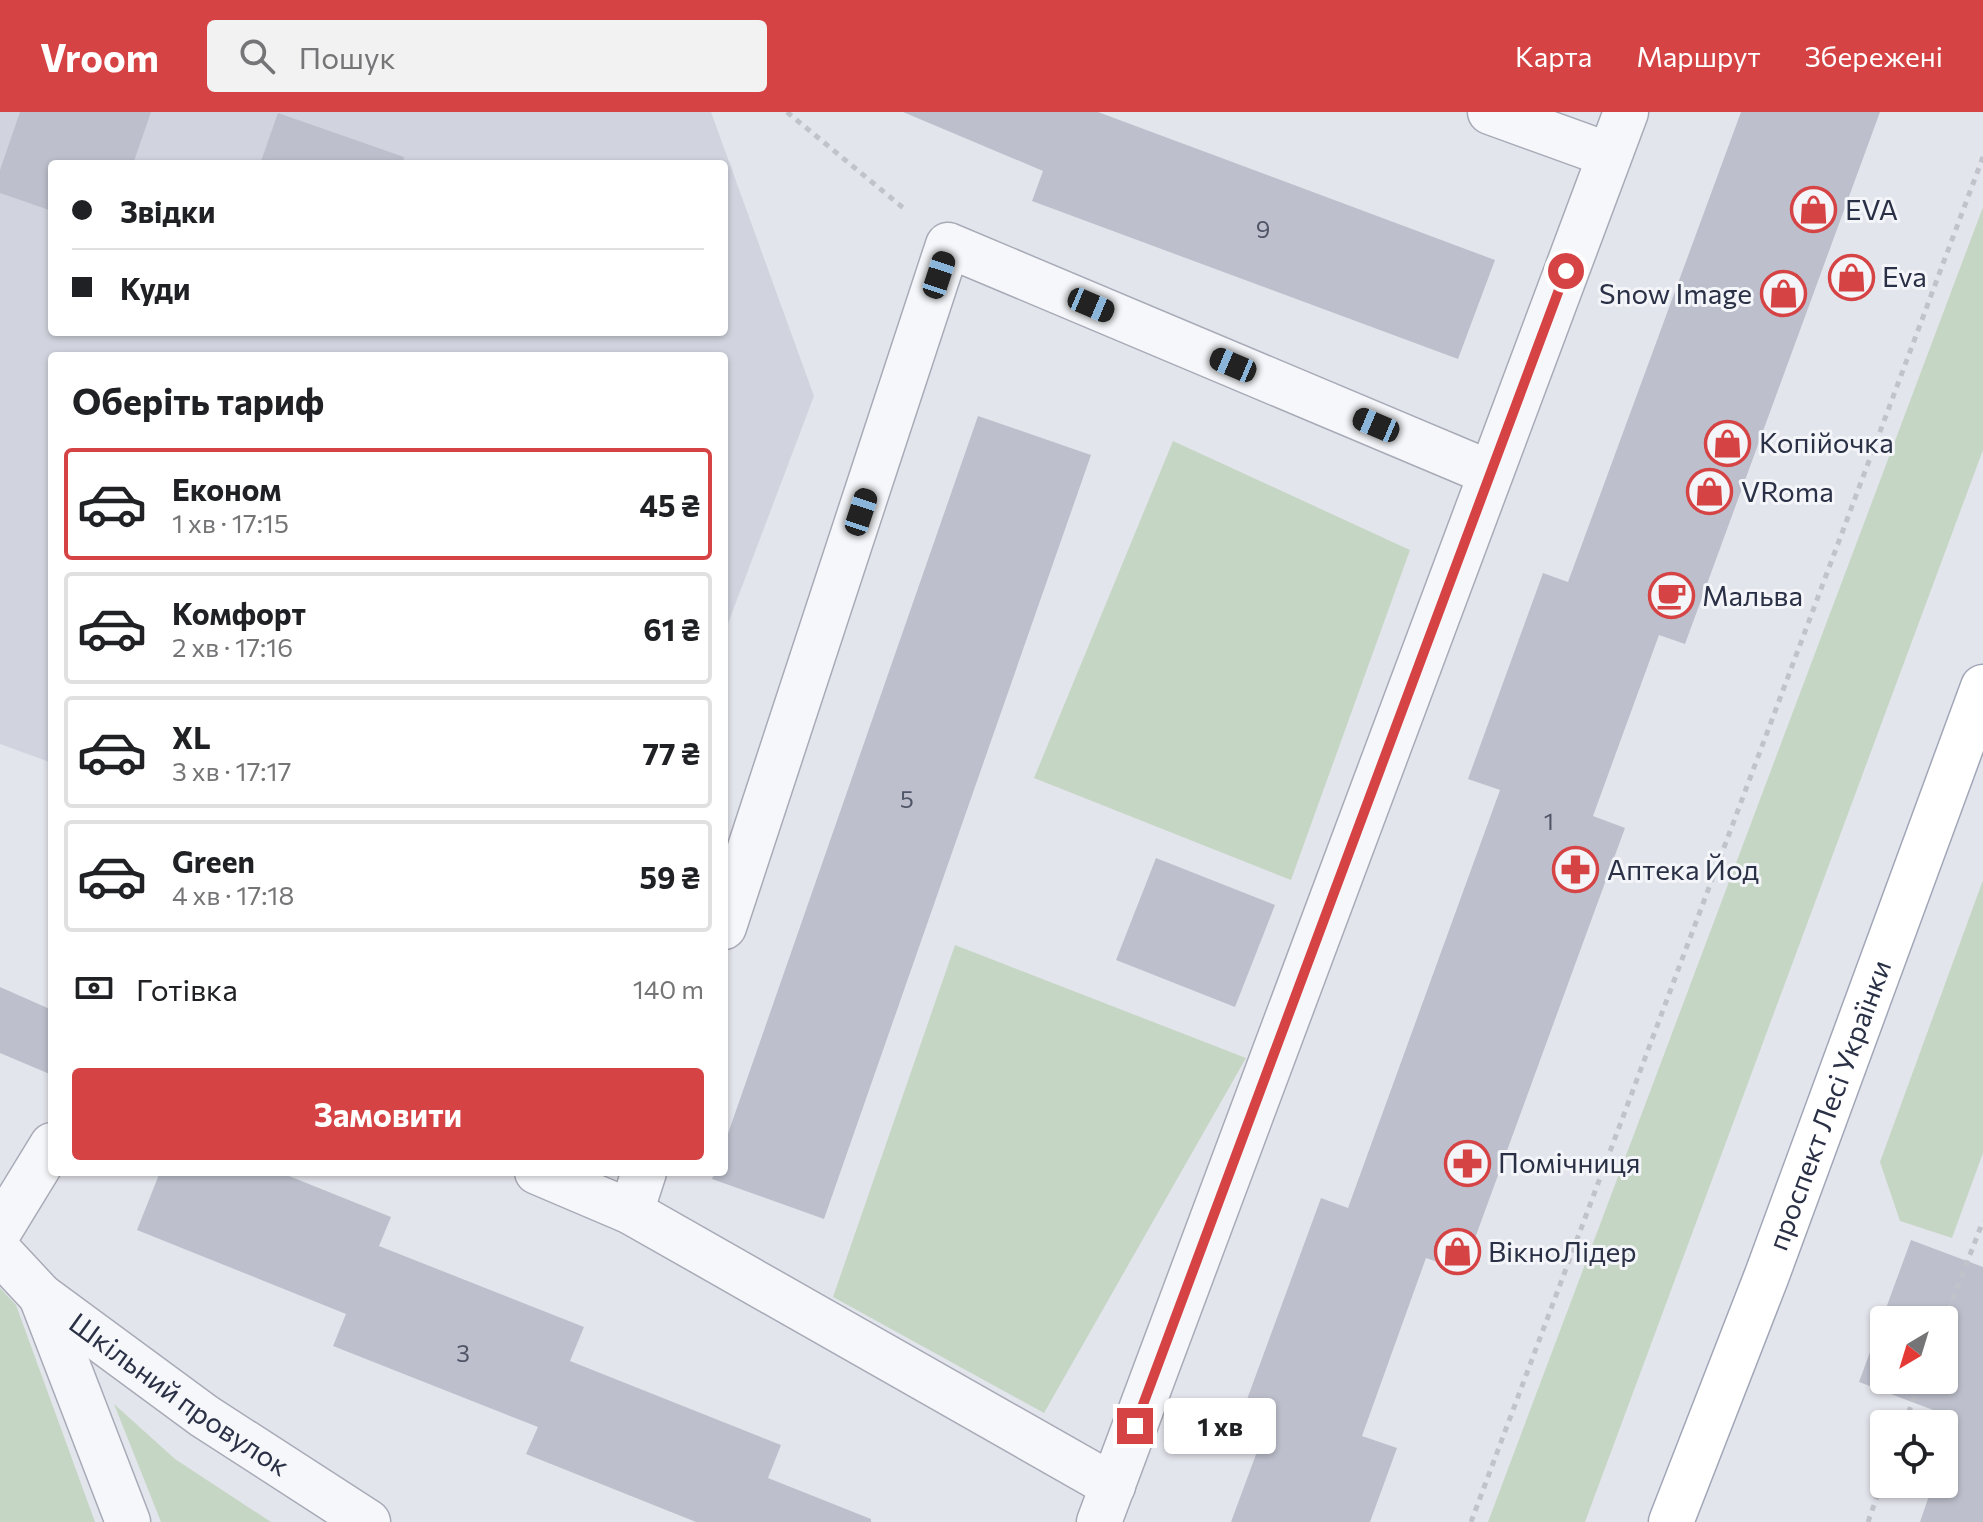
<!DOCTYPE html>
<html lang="uk">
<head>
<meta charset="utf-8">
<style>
	body { margin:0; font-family:Commissioner,sans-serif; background:#f2f2f2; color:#202124; height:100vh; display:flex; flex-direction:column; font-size:30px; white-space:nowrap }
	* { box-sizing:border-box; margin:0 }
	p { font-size:26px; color:#757577 }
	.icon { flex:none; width:44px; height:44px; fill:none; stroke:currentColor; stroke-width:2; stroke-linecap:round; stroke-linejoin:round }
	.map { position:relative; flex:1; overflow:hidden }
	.side { position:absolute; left:48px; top:240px; width:680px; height:824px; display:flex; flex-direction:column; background:#fff; border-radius:8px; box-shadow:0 2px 6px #0004 }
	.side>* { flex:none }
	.top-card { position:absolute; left:48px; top:48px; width:680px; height:176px; border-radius:8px; box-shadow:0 2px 6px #0004; display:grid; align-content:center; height:176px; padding:0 24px; background:#fff }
	.needle { width:52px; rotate:218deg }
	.controls { position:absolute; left:1870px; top:1194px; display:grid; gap:16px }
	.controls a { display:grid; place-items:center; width:88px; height:88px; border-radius:8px; background:#fff; box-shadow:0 2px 6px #0004; font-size:40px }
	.end { position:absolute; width:36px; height:36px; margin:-18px; border:10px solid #d64345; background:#fff; box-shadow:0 0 0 4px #fff }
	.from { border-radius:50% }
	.bubble { position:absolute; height:56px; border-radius:8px; background:#fff; box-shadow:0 2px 6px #0004; font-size:26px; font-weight:700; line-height:56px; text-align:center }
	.car { position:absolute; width:24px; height:48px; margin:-24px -12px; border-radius:10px; box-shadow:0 0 6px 2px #0007; background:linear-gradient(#222 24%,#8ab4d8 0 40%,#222 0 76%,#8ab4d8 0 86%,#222 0) }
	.top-card b { display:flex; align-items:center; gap:28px; height:76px; font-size:30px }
	.top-card b+b { border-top:2px solid #e0e0e0 }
	.top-card i { width:20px; height:20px; background:#202124 }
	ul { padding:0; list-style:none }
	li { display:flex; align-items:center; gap:24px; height:112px; margin:0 16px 12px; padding:0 8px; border:4px solid #e0e0e0; border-radius:8px }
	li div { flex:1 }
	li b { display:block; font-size:30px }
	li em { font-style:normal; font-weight:700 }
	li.active { border-color:#d64345 }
	li>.icon { width:72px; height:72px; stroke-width:1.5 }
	h2 { padding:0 24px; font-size:36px; line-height:96px }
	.pay { display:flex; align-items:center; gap:20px; height:88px; padding:0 24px; font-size:30px }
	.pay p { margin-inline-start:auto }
	.primary-button { display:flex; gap:16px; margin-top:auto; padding:16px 24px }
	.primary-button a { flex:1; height:92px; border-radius:8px; background:#d64345; color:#fff; font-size:32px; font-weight:700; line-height:92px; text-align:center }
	header { display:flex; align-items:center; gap:48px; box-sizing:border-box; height:112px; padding:0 40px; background:#d64345; color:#fff }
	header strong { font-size:38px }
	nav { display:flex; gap:44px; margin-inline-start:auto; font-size:28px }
	.search { width:560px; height:72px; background:#f2f2f2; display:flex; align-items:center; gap:20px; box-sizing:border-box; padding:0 28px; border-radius:8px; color:#757577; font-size:30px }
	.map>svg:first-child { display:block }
	.built { fill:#d1d4de; fill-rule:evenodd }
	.green { fill:#c6d6c4 }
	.building { fill:#bdc0cc; fill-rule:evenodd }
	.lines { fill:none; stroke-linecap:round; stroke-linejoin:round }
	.minor-casing { stroke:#a8abb7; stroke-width:47 }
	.major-casing { stroke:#a2a7b8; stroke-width:47 }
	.path { stroke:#c1c3cb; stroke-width:5; stroke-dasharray:6 6; stroke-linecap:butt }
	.minor { stroke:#f6f7fa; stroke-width:44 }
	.major { stroke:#fff; stroke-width:44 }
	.route { stroke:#d64345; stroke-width:10 }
	.labels { text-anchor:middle; stroke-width:6; stroke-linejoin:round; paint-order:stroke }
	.number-label { font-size:24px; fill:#4f5467 }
	.poi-label { font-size:28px; fill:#2a3045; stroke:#f3f5f9; text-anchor:start }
	.street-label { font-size:28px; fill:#2a3045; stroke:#f3f5f9 }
</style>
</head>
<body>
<header>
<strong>Vroom</strong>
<div class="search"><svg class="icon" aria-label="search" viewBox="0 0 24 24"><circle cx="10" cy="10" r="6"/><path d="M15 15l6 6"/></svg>Пошук</div>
<nav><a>Карта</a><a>Маршрут</a><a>Збережені</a></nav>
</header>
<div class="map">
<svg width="1983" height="1410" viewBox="0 0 1983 1410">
	<rect width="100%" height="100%" fill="#e3e5ec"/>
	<path class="built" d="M0,0H711L814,284L724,522V244H52V651L0,632ZM52,52H724V220H52Z"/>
	<g class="green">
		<path d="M1983,95V338L1585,1410H1488Z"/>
		<path d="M1173,329L1410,438L1291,768L1034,666Z"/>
		<path d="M1983,768V1041L1952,1126L1900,1109L1880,1050Z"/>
		<path d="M955,833L1246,946L1044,1301L833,1185Z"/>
		<path d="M0,1176L16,1193L95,1410H0Z"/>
		<path d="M114,1292L175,1347L271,1410H161Z"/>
	</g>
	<g class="building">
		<path d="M20,0H151L133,52H52V99L0,81V58Z"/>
		<path d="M903,0H1098L1495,148L1458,247L1032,89L1043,59Z"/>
		<path d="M1741,0H1880L1685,532L1659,523L1593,704L1625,716L1463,1159L1426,1146L1362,1324L1397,1336L1370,1410H1231L1272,1299L1246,1290L1321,1086L1348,1096L1500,678L1468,667L1543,461L1568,470Z"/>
		<path d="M278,1L404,45L403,52H260Z"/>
		<path d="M978,304L1091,343L824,1107L712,1067L715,1060H724V1033Z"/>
		<path d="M1156,746L1275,793L1235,895L1116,848Z"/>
		<path d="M0,875L52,898V963L0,941Z"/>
		<path d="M160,1060H279L391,1105L379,1134L584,1215L570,1249L781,1333L768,1366L871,1407V1410H696L526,1342L538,1315L333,1234L346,1202L137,1118Z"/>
		<path d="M1911,1128L1983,1155V1410H1920L1933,1372H1944V1343L1957,1307L1859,1270ZM1884,1208H1944V1268H1884Z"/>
	</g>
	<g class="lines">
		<defs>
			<g id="minor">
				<path d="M1490,0L1609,43"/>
				<path d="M724,815L948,133L1490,361"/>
				<path d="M537,1060L631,1100L1113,1374"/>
				<path d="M631,1100L644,1060"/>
				<path d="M0,1118L52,1033"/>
				<path id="s1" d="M0,1140L41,1184L204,1304L368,1410"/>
				<path d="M41,1184L128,1410"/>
				<path d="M1099,1410L1626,0"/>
			</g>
			<g id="major">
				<path id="s2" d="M1671,1410L1767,1163L1983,575"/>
			</g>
		</defs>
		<use href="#minor" class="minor-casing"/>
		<use href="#major" class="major-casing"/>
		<g class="path">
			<path d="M787,0L907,99"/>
			<path d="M1944,1210L1983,1109"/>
			<path d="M1904,1312L1921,1268"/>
			<path d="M1471,1410L1983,45"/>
			<path d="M1868,1410L1884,1365"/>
		</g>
		<use href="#minor" class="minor"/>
		<use href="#major" class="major"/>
	</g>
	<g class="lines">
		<path class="route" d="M1135,1314L1566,159"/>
	</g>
	<defs>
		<symbol id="shop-ring" viewBox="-11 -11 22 22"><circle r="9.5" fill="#f3f5f9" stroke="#d64345" stroke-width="1.5"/><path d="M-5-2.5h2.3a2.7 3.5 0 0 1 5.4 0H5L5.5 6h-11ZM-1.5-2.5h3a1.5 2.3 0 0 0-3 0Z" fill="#d64345"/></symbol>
		<symbol id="cafe-ring" viewBox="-11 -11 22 22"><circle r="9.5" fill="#f3f5f9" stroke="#d64345" stroke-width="1.5"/><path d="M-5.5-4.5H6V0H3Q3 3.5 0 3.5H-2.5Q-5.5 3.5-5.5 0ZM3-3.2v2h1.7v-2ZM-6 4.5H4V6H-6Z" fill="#d64345"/></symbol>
		<symbol id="pharmacy-ring" viewBox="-11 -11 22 22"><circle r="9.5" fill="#f3f5f9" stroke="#d64345" stroke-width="1.5"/><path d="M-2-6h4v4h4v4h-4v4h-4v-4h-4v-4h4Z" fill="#d64345"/></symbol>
	</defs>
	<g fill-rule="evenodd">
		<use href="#shop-ring" x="1788" y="72" width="51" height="51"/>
		<use href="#shop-ring" x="1826" y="140" width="51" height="51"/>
		<use href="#shop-ring" x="1758" y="156" width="51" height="51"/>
		<use href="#shop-ring" x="1702" y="306" width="51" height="51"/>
		<use href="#shop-ring" x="1684" y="354" width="51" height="51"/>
		<use href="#cafe-ring" x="1646" y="458" width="51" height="51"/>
		<use href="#pharmacy-ring" x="1550" y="732" width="51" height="51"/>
		<use href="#pharmacy-ring" x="1442" y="1026" width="51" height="51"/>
		<use href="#shop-ring" x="1432" y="1114" width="51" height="51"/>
	</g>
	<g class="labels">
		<g class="number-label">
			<text x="1263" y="126">9</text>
			<text x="907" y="696">5</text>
			<text x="1549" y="718">1</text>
			<text x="463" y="1250">3</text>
		</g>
		<g class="poi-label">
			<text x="1845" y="108">ЕVA</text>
			<text x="1882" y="175">Eva</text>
			<text x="1752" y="192" text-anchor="end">Snow Image</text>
			<text x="1759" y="341">Копійочка</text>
			<text x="1741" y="390">VRoma</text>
			<text x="1702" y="494">Мальва</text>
			<text x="1607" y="768">Аптека Йод</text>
			<text x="1498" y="1061">Помічниця</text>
			<text x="1488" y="1150">ВікноЛідер</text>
		</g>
		<g class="street-label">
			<text dy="10" stroke="none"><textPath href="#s2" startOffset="446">проспект Лесі Українки</textPath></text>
			<text dy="10" stroke="none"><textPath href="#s1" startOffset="230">Шкільний провулок</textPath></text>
		</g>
	</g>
</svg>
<div class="controls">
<a><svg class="needle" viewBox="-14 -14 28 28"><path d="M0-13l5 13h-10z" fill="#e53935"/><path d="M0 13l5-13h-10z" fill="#757577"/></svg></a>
<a><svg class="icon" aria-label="locate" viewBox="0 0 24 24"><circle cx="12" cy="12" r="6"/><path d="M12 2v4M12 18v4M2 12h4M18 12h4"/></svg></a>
</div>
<i class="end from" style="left:1566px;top:159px"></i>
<i class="end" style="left:1135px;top:1314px"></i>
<div class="bubble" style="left:1164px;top:1286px;width:112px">1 хв</div>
<i class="car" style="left:939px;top:163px;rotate:18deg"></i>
<i class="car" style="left:1091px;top:193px;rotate:113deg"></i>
<i class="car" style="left:1233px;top:253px;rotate:293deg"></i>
<i class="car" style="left:1376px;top:313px;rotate:293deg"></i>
<i class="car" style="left:861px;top:400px;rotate:18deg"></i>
<div class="top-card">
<b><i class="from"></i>Звідки</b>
<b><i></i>Куди</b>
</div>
<section class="side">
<h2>Оберіть тариф</h2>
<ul>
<li class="active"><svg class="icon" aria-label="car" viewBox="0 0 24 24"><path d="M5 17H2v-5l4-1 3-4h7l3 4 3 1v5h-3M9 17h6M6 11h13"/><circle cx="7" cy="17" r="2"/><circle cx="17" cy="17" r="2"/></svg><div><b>Економ</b><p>1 хв · 17:15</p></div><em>45 ₴</em></li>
<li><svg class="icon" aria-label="car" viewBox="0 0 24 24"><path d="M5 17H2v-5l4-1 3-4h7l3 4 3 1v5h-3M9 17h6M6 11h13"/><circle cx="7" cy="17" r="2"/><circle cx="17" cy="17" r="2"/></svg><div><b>Комфорт</b><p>2 хв · 17:16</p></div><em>61 ₴</em></li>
<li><svg class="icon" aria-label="car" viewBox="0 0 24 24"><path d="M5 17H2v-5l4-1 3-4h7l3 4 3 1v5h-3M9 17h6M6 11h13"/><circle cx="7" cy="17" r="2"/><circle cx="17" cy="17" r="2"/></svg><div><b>XL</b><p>3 хв · 17:17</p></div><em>77 ₴</em></li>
<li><svg class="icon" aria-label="car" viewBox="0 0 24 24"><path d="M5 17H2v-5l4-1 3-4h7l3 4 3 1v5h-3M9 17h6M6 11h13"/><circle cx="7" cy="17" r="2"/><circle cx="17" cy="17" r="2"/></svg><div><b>Green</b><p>4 хв · 17:18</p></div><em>59 ₴</em></li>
</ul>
<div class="pay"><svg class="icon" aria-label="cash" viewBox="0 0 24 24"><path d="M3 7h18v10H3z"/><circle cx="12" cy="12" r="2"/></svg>Готівка<p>140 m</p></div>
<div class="primary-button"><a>Замовити</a></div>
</section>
</div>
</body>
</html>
